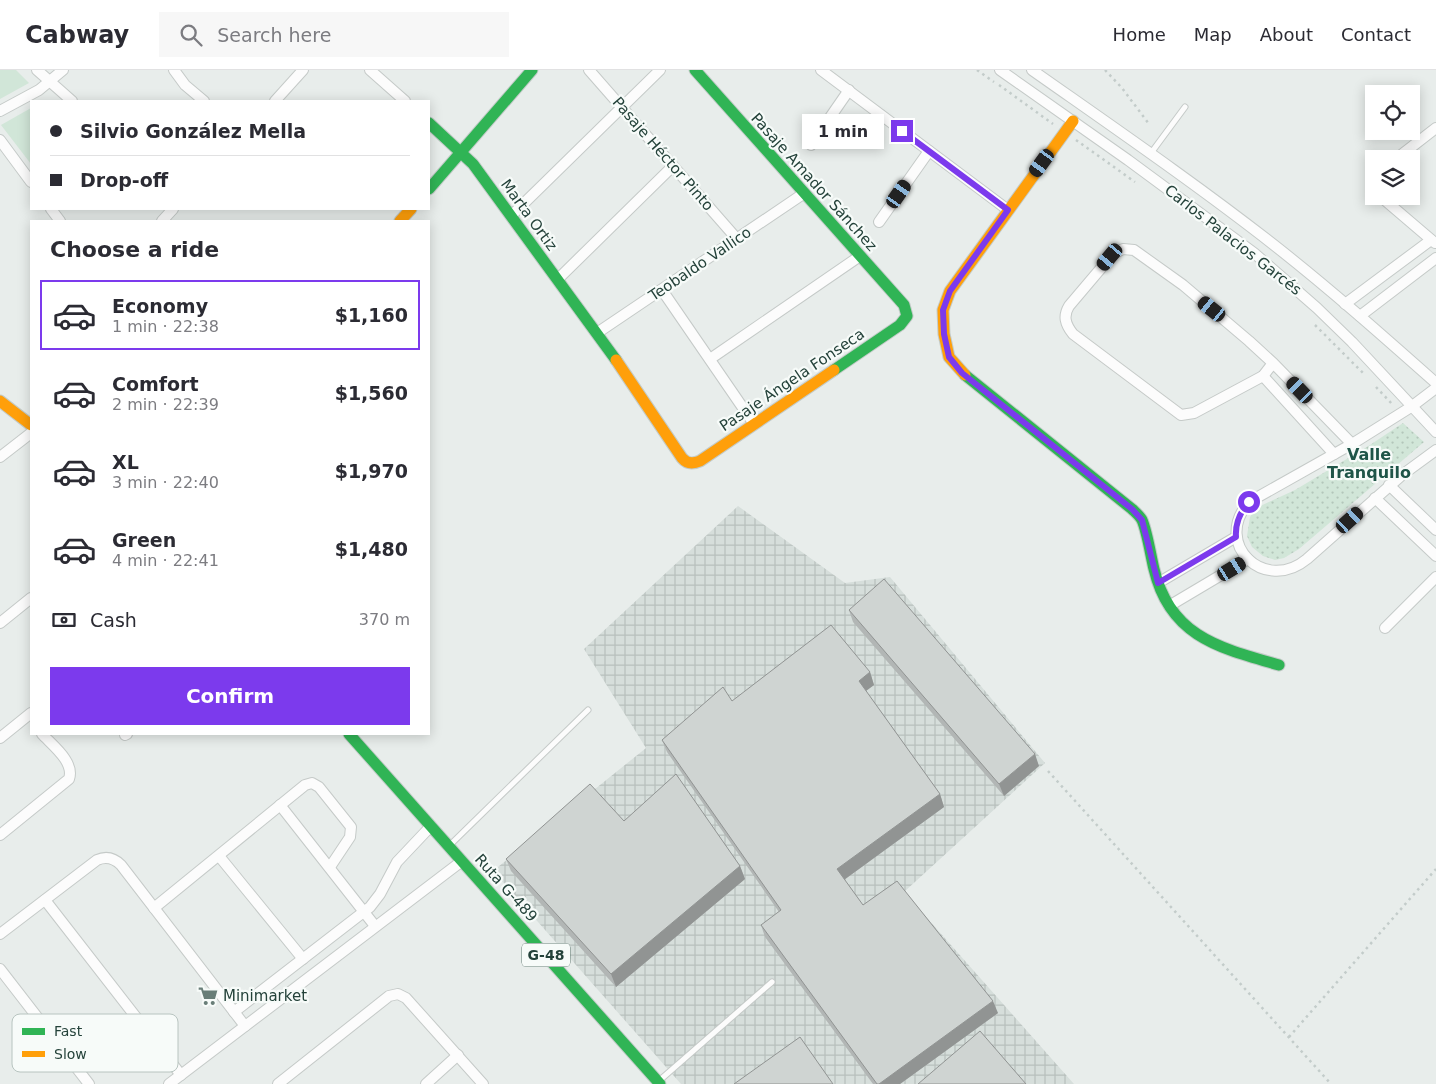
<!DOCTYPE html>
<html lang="en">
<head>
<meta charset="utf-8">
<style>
	body { margin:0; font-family:"DejaVu Sans",sans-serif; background:#f7f7f7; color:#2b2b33; height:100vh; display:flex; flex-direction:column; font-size:19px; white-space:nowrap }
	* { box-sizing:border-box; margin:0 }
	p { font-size:16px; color:#7c7c81 }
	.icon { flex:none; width:28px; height:28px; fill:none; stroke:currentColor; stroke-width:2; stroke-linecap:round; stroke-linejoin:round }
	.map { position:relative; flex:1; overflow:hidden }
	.sheet { position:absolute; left:30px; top:150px; width:400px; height:515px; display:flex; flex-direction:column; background:#fff; border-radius:0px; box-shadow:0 2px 12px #0003 }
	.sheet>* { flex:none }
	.top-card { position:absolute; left:30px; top:30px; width:400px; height:110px; border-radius:0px; box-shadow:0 2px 12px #0003; display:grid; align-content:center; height:110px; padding:0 20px; background:#fff }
	.buttons { position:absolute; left:1365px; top:15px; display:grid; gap:10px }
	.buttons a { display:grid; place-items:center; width:55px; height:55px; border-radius:0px; background:#fff; box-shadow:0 2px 12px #0003; font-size:25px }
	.end { position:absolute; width:22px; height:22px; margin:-11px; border:6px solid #7c3aed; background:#fff; box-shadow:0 0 0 2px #fff }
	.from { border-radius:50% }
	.bubble { position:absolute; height:35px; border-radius:0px; background:#fff; box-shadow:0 2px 12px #0003; font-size:16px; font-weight:600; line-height:35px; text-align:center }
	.car { position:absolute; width:15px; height:30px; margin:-15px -8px; border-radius:6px; box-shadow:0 0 4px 1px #0007; background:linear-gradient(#222 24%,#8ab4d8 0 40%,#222 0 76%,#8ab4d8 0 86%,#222 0) }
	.top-card b { display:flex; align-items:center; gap:18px; height:48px; font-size:19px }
	.top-card b+b { border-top:1px solid #e1e1e2 }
	.top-card i { width:12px; height:12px; background:#2b2b33 }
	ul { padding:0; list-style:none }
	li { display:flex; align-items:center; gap:15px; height:70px; margin:0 10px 8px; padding:0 10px; border:2px solid transparent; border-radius:0px }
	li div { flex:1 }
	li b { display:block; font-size:19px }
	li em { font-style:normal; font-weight:600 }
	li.current { border-color:#7c3aed }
	li>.icon { width:45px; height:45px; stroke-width:1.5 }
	h2 { padding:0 20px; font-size:22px; line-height:60px }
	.pay { display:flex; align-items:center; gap:12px; height:55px; padding:0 20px; font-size:19px }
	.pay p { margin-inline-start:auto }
	.action { display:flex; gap:10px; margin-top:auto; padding:10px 20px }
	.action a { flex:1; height:58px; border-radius:0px; background:#7c3aed; color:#fff; font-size:20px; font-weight:600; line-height:58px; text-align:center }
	header { display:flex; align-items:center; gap:30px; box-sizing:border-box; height:70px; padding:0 25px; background:#fff; border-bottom:1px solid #e1e1e2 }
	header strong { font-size:24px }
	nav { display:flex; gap:28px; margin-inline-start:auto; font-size:18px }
	.search { width:350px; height:45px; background:#f7f7f7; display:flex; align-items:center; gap:12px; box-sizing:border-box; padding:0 18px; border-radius:0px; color:#7c7c81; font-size:19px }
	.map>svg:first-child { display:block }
	.industrial { fill:url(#industrial-grid) }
	.grass { fill:#d1e6d8 }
	.park { fill:url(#park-dots) }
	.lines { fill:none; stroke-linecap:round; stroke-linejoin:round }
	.lane-casing { stroke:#c5cac8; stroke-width:7 }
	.street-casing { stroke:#c5cac8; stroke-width:12 }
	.fast-casing { stroke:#c3cbc8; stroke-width:13 }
	.slow-casing { stroke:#c3cbc8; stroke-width:13 }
	.path { stroke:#c3ccca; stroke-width:2.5; stroke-dasharray:2.5 4; stroke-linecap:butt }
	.lane { stroke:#fcfcfc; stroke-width:5 }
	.street { stroke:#fcfcfc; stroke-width:10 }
	.fast { stroke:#30b455; stroke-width:11 }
	.slow { stroke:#ff9f0a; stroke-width:11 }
	.wall { fill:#b2b6b5 }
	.shaded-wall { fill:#919493 }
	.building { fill:#cfd4d2; stroke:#919493 }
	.route { stroke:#7c3aed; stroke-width:6 }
	.labels { text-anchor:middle; stroke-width:4.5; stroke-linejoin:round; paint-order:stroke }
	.shield { fill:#f7fbf9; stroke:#637a73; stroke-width:1 }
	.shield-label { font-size:14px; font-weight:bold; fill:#24423a }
	.street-label { font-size:15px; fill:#24423a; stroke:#f7fbf9 }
	.poi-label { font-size:15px; fill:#24423a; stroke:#f7fbf9; text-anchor:start }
	.neighbourhood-label { font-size:16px; font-weight:bold; fill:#1f5548; stroke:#f7fbf9 }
	.key { fill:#f7fbf9; stroke:#b8c4c0; stroke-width:1 }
	.key-label { font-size:14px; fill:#24423a }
</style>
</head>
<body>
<header>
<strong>Cabway</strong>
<div class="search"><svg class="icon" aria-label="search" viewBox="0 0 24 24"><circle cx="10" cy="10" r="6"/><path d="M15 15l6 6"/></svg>Search here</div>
<nav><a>Home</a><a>Map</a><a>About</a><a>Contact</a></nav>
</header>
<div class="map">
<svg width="1436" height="1014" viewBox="0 0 1436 1014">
	<defs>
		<pattern id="industrial-grid" width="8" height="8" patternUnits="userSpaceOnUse" patternTransform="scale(1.25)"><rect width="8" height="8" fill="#d6dedb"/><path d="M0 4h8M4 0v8" fill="none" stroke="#b8c0bd"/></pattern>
		<pattern id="park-dots" width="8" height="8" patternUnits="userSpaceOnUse" patternTransform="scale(1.25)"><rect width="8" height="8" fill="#d1e6d8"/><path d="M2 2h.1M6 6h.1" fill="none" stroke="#b3c6ba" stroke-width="1.8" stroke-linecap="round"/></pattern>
	</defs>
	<rect width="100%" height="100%" fill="#e8edeb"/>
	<path class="industrial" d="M738,436L845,513L890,507L1045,693L904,822L1074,1014H681L493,801L646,678L584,579Z"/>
	<g class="grass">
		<path d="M0,0H16L29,13L0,29Z"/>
		<path d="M31,38V94L1,55Z"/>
	</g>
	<path class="park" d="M1403,353L1424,372L1299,479L1284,488L1275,490L1263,486L1252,477L1247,466L1250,447L1256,438L1295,420L1370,375Z"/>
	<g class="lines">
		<defs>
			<g id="lane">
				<path d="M1151,83L1185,37"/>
				<path d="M451,774L588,640"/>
				<path d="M660,1010L772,912"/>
			</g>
			<g id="street">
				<path d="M37,0L72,31"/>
				<path d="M174,0L185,15L204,31"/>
				<path d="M370,0L405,31"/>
				<path d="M589,0L737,169"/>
				<path d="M821,0L1008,140"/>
				<path d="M1000,0L1128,90L1254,183L1317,238L1352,272L1436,362"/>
				<path d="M1032,0C1113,57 1196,114 1274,175C1330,219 1383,266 1436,313"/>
				<path d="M275,31L303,0"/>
				<path d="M0,41L39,20L63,0"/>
				<path d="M0,70L31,112"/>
				<path d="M811,75L849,20"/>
				<path d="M1396,89L1436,58"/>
				<path d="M1380,126L1435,173"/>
				<path d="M51,139L60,151"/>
				<path d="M511,146L660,0"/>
				<path d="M162,151L173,139"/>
				<path d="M879,152L929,81"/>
				<path d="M558,209L673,96"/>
				<path d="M662,220L754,354"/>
				<path d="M1345,234L1431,170"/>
				<path d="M1360,246L1436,188"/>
				<path d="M597,263L803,124"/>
				<path d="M710,289L860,186"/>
				<path d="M1273,293L1263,306L1194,343L1181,345L1073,264C1065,254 1063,246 1069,236L1113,184L1123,179L1134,180L1183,215L1249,271L1273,293L1352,374"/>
				<path d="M1263,306L1334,384"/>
				<path d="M1436,318L1411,337L1352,374L1249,432C1212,474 1265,524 1307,489L1402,405L1436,380"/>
				<path d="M0,387L31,363"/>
				<path d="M1389,415L1436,460"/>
				<path d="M1375,428L1436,486"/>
				<path d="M1158,513L1236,467"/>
				<path d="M1169,536L1248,489"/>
				<path d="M0,553L31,528"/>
				<path d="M1385,558L1436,507"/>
				<path d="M125,665L127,664"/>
				<path d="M0,668L31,643"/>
				<path d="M280,735L375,856"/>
				<path d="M0,765L69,709C75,692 52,675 42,664"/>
				<path d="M219,786L303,889"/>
				<path d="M45,830L181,1005"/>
				<path d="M154,838L305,715L312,713L319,717L351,757L350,767L330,797"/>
				<path d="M0,864L97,790C106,786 114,788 121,795L245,956"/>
				<path d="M0,899L89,1014"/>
				<path d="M234,942L370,837L380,824L397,792L431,756"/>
				<path d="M169,1014L462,791"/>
				<path d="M278,1014L389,926L398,924L406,928L483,1014"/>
				<path d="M426,1014L458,985"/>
			</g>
			<g id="fast">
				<path d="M695,0L904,235L907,246L900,255L834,300"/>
				<path d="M429,53L473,94L616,290"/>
				<path d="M429,119L532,0"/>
				<path d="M965,305L1132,439C1135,442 1140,446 1142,450C1147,461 1151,487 1154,499C1170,567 1220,578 1279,595"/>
				<path d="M349,664L660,1014"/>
			</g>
			<g id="slow">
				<path d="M400,151L411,139"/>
				<path d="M616,290L682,388C687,394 693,394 700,391L834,300"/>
				<path d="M965,305L949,287L944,264L943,240L950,221L1073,51"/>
				<path d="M0,331L31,355"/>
			</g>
		</defs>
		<use href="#lane" class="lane-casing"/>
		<use href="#street" class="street-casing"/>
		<use href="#fast" class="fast-casing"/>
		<use href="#slow" class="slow-casing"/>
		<g class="path">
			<path d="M977,0L994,12"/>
			<path d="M1105,0L1122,18L1149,54"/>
			<path d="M999,15L1053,54"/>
			<path d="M1076,70L1135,112"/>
			<path d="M1315,255L1364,304"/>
			<path d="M1376,317L1393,335"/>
			<path d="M1048,701L1331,1014"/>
			<path d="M1289,967L1436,799"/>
		</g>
		<use href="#lane" class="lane"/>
		<use href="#street" class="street"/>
		<use href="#fast" class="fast"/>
		<use href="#slow" class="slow"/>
	</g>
	<g class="wall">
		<path d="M849,540L1039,696L1004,726L853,552Z"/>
		<path d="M870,602L874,615L866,621L940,724L944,737L844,810L863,835L998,943L900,1014H873L765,867L761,855L779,842L667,682L662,670L732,631Z"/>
		<path d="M624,751L740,796L745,809L616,917L511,801L506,789Z"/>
	</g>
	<g class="shaded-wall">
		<path d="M870,602L874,615L863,623L859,611Z"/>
		<path d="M1035,684L1039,696L1004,726L999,714Z"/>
		<path d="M940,724L944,737L841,812L837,799Z"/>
		<path d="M740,796L745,809L616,917L611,904Z"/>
		<path d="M993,931L998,943L900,1014H879Z"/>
	</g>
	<g class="building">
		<path d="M884,509L1035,684L999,714L849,540Z"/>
		<path d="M831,555L870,602L859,611L940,724L837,799L863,835L897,811L993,931L879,1014H877L761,855L781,840L662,670L723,617L732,631Z"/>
		<path d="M676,704L740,796L611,904L506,789L590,714L624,751Z"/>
		<path d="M980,961L1026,1014H918Z"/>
		<path d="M800,967L833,1014H734Z"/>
	</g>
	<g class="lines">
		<path class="route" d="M902,61L1008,140L950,221L943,240L944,264L949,287L962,303L1132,439L1142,450L1158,513L1236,467C1235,453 1240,442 1249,432"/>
	</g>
	<defs>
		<symbol id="supermarket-bare" viewBox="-9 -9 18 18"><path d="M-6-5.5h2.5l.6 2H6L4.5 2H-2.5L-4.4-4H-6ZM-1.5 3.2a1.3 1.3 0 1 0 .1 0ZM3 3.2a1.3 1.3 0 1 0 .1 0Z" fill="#697e78" stroke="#f7fbf9" stroke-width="2.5" paint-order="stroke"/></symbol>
	</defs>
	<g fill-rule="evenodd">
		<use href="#supermarket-bare" x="194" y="912" width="28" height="28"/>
	</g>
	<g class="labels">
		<rect class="shield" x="522" y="873.5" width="48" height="23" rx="4"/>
		<g class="shield-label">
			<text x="546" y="890">G-48</text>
		</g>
		<g class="street-label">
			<text transform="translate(663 84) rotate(49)" y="5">Pasaje Héctor Pinto</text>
			<text transform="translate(814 112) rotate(48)" y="5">Pasaje Amador Sánchez</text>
			<text transform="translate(529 145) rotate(54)" y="5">Marta Ortiz</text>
			<text transform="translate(1233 170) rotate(38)" y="5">Carlos Palacios Garcés</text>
			<text transform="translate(700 194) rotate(-34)" y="5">Teobaldo Vallico</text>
			<text transform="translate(792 310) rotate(-34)" y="5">Pasaje Ángela Fonseca</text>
			<text transform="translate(506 818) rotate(48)" y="5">Ruta G-489</text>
		</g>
		<g class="poi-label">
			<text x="223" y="931">Minimarket</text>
		</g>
		<g class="neighbourhood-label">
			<text x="1369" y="390">Valle<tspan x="1369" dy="18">Tranquilo</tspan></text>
		</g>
	</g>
	<rect x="12" y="944" width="166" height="58" rx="8" class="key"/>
	<rect x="22" y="958" width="23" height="7" fill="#30b455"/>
	<rect x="22" y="981" width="23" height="6" fill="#ff9f0a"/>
	<g class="key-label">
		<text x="54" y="966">Fast</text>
		<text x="54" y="989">Slow</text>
	</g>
</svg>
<div class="buttons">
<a><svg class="icon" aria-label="locate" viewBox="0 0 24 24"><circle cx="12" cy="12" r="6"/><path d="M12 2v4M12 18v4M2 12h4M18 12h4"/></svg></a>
<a><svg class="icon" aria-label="layers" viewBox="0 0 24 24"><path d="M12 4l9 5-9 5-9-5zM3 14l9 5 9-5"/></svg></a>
</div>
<i class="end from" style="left:1249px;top:432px"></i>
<i class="end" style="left:902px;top:61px"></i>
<div class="bubble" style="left:802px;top:44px;width:82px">1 min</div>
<i class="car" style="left:1042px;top:93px;rotate:216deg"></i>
<i class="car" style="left:899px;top:124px;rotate:35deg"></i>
<i class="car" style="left:1110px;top:187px;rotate:220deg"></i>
<i class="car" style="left:1212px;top:239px;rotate:309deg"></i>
<i class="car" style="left:1300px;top:320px;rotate:316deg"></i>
<i class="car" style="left:1350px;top:450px;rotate:48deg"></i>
<i class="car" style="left:1232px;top:499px;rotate:59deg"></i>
<div class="top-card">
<b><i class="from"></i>Silvio González Mella</b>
<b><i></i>Drop-off</b>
</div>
<section class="sheet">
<h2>Choose a ride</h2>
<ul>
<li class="current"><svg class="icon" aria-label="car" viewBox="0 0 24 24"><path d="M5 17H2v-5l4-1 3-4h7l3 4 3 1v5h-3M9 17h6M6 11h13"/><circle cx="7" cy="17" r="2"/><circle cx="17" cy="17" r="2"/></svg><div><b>Economy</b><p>1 min · 22:38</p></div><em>$1,160</em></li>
<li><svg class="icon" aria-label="car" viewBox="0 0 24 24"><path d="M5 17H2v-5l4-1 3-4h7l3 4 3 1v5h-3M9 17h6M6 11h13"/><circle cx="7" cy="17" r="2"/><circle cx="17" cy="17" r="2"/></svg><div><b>Comfort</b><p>2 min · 22:39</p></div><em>$1,560</em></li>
<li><svg class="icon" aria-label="car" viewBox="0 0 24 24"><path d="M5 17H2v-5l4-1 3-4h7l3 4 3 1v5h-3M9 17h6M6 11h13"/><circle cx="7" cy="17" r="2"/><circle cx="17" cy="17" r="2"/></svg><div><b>XL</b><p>3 min · 22:40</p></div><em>$1,970</em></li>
<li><svg class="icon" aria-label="car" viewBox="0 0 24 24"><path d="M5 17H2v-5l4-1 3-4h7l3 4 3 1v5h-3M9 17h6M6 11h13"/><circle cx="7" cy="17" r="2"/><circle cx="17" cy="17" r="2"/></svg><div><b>Green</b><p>4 min · 22:41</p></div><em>$1,480</em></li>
</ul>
<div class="pay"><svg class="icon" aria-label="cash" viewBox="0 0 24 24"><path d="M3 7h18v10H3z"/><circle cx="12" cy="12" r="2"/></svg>Cash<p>370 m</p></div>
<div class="action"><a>Confirm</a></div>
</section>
</div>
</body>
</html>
